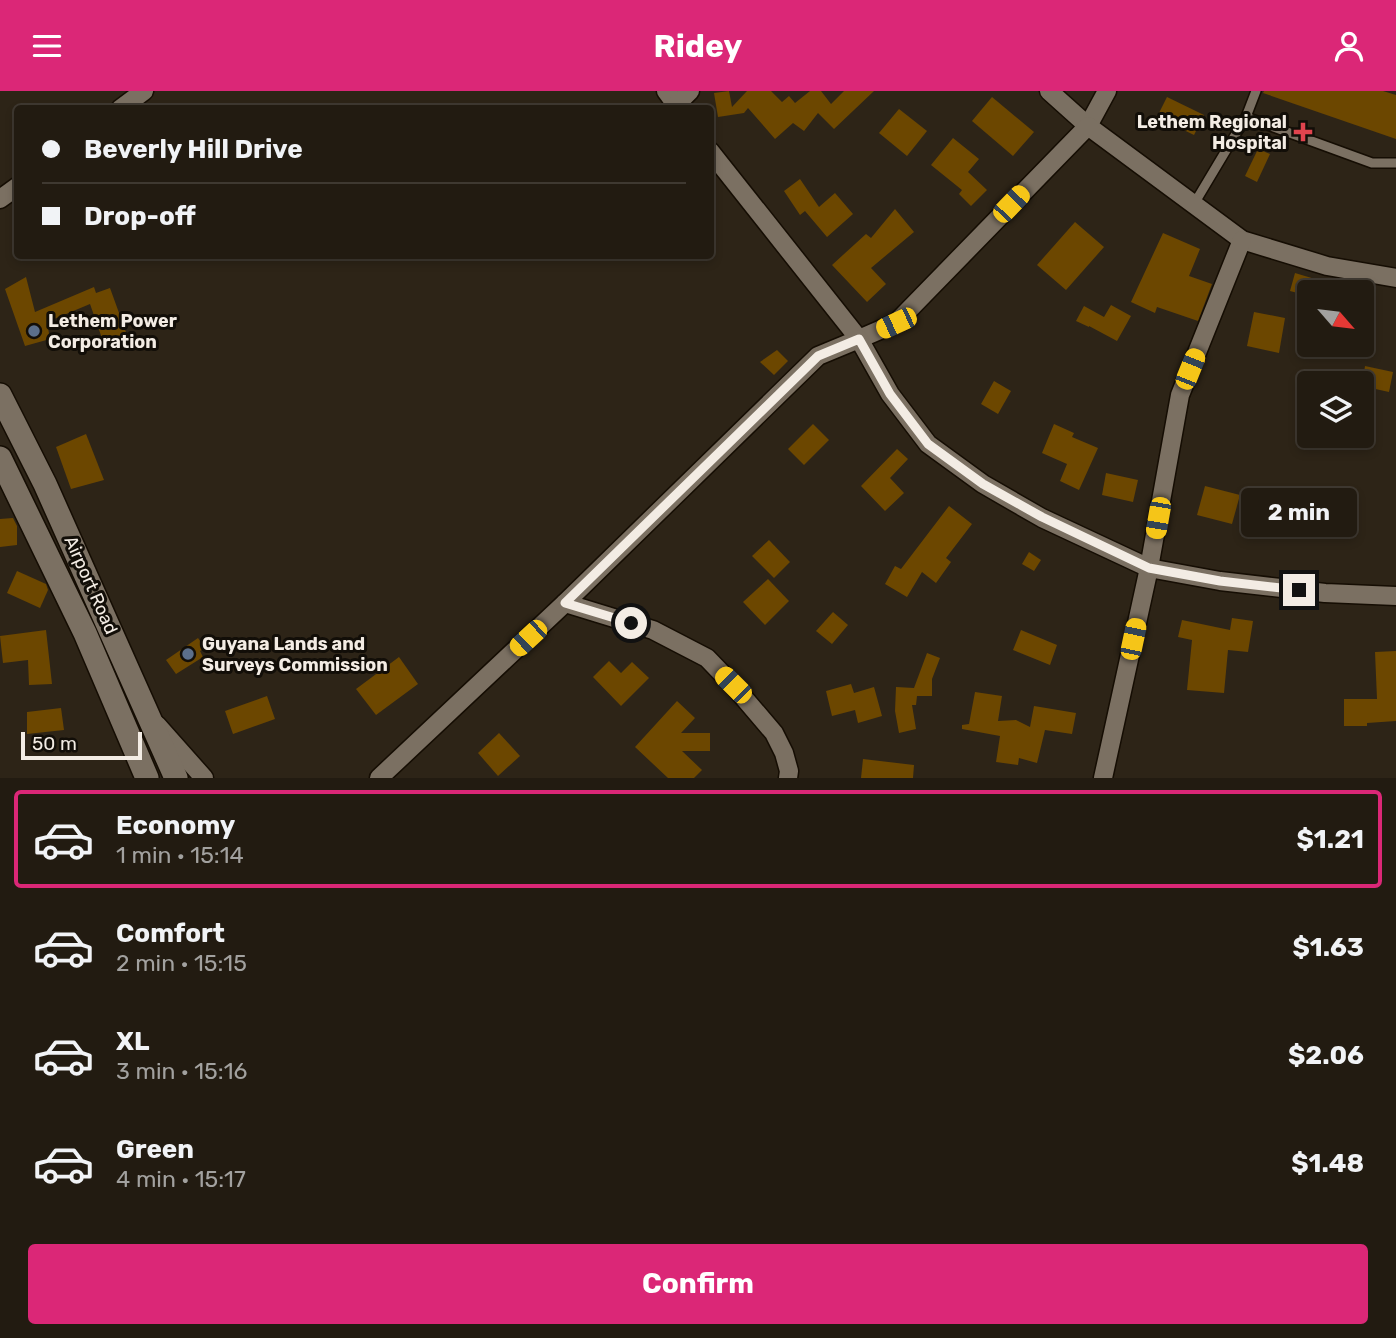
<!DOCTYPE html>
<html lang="en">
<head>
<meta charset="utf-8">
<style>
	body { margin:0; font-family:Rubik,sans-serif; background:#2e281f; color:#f1f3f6; height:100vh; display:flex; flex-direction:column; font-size:26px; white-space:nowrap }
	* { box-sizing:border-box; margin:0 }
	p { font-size:23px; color:#a2a19f }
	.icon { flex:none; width:38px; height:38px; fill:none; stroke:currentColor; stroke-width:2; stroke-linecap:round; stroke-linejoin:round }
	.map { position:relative; height:687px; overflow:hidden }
	.details { display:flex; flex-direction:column; background:#221b11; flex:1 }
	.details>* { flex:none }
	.top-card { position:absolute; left:14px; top:14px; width:700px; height:154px; border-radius:7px; box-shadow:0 4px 10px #0003,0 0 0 2px #3f3931; display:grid; align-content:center; height:154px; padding:0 28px; background:#221b11 }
	.needle { width:46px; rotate:118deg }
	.tools { position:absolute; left:1297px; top:189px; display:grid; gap:14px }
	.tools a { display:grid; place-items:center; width:77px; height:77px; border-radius:7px; background:#221b11; box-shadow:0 4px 10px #0003,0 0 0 2px #3f3931; font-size:35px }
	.scale { position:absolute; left:21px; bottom:18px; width:121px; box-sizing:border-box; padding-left:7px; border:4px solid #f3ece4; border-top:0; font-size:19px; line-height:24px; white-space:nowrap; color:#f3ece4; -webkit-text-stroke:5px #120e08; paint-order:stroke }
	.end { position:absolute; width:32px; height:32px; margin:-16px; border:9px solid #f3ece4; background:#111; box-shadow:0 0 0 4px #111 }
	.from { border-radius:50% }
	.bubble { position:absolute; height:49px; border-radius:7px; background:#221b11; box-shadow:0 4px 10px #0003,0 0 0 2px #3f3931; font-size:23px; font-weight:700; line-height:49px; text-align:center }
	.car { position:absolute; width:21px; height:42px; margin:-21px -10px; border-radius:9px; box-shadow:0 0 5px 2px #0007; background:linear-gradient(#f5c518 24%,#345 0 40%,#f5c518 0 76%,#345 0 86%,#f5c518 0) }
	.top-card b { display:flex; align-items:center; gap:24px; height:66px; font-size:26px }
	.top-card b+b { border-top:2px solid #3f3931 }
	.top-card i { width:18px; height:18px; background:#f1f3f6 }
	ul { padding:12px 0 0; list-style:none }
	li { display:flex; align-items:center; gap:21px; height:98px; margin:0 14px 10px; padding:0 14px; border:4px solid transparent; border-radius:7px }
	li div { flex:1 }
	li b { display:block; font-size:26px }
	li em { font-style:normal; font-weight:700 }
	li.current { border-color:#db2777 }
	li>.icon { width:63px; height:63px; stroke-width:1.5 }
	.action { display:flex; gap:14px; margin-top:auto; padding:14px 28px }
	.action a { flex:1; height:80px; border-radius:7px; background:#db2777; color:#fff; font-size:28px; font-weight:700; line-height:80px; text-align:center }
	header { display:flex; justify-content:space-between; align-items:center; height:91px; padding:0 28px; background:#db2777; color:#fff; font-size:32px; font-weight:700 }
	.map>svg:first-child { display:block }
	.building { fill:#6c4700 }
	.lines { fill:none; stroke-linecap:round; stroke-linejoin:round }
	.service-casing { stroke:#150d03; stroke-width:12 }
	.minor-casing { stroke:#150d03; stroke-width:21 }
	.tertiary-casing { stroke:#150d03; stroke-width:26 }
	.service { stroke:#7b7062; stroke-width:9 }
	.minor { stroke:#7b7062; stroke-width:18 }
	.tertiary { stroke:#7b7062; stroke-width:23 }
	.route { stroke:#f3ece4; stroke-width:9 }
	.health-dot { fill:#e0444e; stroke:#120e08; stroke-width:2.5 }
	.service-dot { fill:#5c6f8a; stroke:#120e08; stroke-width:2.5 }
	.labels { text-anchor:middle; stroke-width:6; stroke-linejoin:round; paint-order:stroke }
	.poi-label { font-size:18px; font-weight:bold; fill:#f3ece4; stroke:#120e08; text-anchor:start }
	.street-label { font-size:18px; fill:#f3ece4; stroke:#120e08 }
</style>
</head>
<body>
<header><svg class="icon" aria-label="menu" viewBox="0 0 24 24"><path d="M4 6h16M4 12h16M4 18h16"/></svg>Ridey<svg class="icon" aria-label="person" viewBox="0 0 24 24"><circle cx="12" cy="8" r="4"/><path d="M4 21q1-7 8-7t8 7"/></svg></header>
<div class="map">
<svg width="1396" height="687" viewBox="0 0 1396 687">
	<rect width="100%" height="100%" fill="#2d2417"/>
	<g class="building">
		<path d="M729,0L732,16L747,0H771L782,11L789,5L795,12L810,0H821L831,13L844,0H874L834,38L818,22L804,40L793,32L775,48L748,17L744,22L718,26L714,2Z"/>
		<path d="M1264,0H1383L1396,4V48L1263,2Z"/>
		<path d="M992,6L1034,41L1013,65L972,30Z"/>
		<path d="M1167,6L1204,24L1194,44L1157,26Z"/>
		<path d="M899,18L927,40L907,65L879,42Z"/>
		<path d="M953,47L979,68L968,81L987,99L971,115L959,103L962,99L931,74Z"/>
		<path d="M1258,58L1270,63L1257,91L1245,85Z"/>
		<path d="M800,88L819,116L835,102L853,123L827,146L805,120L800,124L784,100Z"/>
		<path d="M895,118L914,141L871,177L886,193L867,211L832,174L866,143L871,147Z"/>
		<path d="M1075,131L1104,156L1066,199L1037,174Z"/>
		<path d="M1163,142L1200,158L1189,185L1212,193L1198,230L1157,216L1155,222L1131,211Z"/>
		<path d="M1295,182L1315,188L1312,201H1309V205L1290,200Z"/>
		<path d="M26,186L35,221L94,196L96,202L110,197L127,244L104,253L90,213L47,231L50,248L25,255L5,198Z"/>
		<path d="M1111,214L1131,225L1117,250L1089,235V236L1076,230L1084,215L1104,226Z"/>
		<path d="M1254,221L1285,227L1279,262L1247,255Z"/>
		<path d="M777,259L788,270L774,284L760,271Z"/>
		<path d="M1365,275L1393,281L1389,301L1362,295Z"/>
		<path d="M994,290L1011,300L998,323L981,313Z"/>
		<path d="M813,333L829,349L804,374L788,358Z"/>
		<path d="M1054,333L1074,342L1072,346L1098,357L1079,399L1060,390L1067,373L1042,362Z"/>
		<path d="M86,343L104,389L71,398L56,356Z"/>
		<path d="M897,358L908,368L890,387L904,402L885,420L861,395Z"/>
		<path d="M1106,382L1138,389L1133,411L1102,404Z"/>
		<path d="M1205,395L1240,404L1232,433L1197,424Z"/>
		<path d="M949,415L972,433L946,467L951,471L936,492L922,481L907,506L885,493L895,475L901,478Z"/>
		<path d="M13,427L17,435V454L0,456V428Z"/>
		<path d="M769,449L790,471L774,487L752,465Z"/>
		<path d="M1029,461L1041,469L1034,480L1022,473Z"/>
		<path d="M17,480L46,493L48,499L40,517L7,502Z"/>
		<path d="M768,488L789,510L765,534L743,511Z"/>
		<path d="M833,521L848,534L832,553L816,540Z"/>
		<path d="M1232,527L1253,530L1248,561L1228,559L1224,602L1187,599L1192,549L1178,546L1182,529L1230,539Z"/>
		<path d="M46,539L52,593L29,594L28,569L3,572L0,545Z"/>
		<path d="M1021,539L1057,554L1050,574L1013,559Z"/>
		<path d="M198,547L205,557L200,560L203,566L176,583L166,569Z"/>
		<path d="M1396,560V630L1367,632V635H1344V608H1377L1375,561Z"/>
		<path d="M927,562L940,567L932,588V605H917L916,614H912L916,638L899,642L895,620L896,596L914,597Z"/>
		<path d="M399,566L418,593L376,624L356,598Z"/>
		<path d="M609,570L621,582L632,571L649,587L621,615L593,586Z"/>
		<path d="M851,593L854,602L874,596L882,625L858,632L855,619L832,625L826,600Z"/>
		<path d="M975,601L1002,605L998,630L1016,629L1030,636L1034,615L1076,622L1072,643L1045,639L1037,672L1019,667L1018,674L996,671L1000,645L962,638V634L969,633Z"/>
		<path d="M267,605L275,628L233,643L225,620Z"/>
		<path d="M677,610L695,627L681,642H710V660H682L702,679L694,687H668L635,656Z"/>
		<path d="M61,617L64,639L27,643V621Z"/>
		<path d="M499,642L520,665L498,685L478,662Z"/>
		<path d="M863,668L914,674L913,687H861Z"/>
	</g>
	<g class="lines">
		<defs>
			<g id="service">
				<path d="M1246,26L1372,72H1396"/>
				<path d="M1194,113L1246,26L1256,0"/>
			</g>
			<g id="minor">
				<path d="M666,0L679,18"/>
				<path d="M1049,0L1088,35L1107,0"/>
				<path d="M676,14L690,0"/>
				<path d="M120,18L144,0"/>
				<path d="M710,60L859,248L896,232L1088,35L1242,149L1327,175L1396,187"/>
				<path d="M0,108L18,95"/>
				<path d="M565,512L653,539L707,567L733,594L774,642L784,662L789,680L788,687"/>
				<path d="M157,634L204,687"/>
				<path d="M379,687L565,512L818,265L859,248L890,303L928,353L983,393L1042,427L1149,477L1220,490L1325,502L1396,505"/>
				<path d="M1103,687L1149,477L1180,304L1242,149"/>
			</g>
			<g id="tertiary">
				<path d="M0,304L45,393L176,687"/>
				<path d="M0,367L85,542L147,687"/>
			</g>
		</defs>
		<use href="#service" class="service-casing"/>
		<use href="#minor" class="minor-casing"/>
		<use href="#tertiary" class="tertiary-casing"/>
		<use href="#service" class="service"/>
		<use href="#minor" class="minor"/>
		<use href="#tertiary" class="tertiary"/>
	</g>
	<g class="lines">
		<path class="route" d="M631,532L565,512L818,265L859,248L890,303L928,353L983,393L1042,426L1149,477L1220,490L1299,499"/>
	</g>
	<path class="health-dot" d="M1299.5 30.5h7v7h7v7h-7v7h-7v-7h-7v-7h7z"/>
	<g class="service-dot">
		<circle cx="34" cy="240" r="7"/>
		<circle cx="188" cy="563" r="7"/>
	</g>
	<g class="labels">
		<g class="poi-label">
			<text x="1287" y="37" text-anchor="end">Lethem Regional<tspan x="1287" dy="21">Hospital</tspan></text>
			<text x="48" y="236">Lethem Power<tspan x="48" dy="21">Corporation</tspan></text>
			<text x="202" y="559">Guyana Lands and<tspan x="202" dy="21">Surveys Commission</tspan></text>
		</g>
		<g class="street-label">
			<text transform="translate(91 494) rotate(66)" y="6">Airport Road</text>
		</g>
	</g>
</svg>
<div class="tools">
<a><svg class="needle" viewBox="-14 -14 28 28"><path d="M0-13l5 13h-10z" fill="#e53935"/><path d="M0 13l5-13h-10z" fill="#a2a19f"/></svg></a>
<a><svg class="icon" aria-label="layers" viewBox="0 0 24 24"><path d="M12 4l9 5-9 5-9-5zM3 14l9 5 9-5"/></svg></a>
</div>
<div class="scale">50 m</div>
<i class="end from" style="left:631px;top:532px"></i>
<i class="end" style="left:1299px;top:499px"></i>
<div class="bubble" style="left:1241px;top:397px;width:116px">2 min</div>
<i class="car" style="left:1011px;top:113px;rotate:44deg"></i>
<i class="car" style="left:896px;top:232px;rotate:245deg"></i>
<i class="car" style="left:1190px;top:278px;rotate:22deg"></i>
<i class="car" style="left:1158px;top:427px;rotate:190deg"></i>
<i class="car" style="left:528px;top:547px;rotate:227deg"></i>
<i class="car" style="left:1133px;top:548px;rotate:12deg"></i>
<i class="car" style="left:733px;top:594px;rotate:315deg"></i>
<div class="top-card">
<b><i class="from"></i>Beverly Hill Drive</b>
<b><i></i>Drop-off</b>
</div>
</div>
<section class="details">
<ul>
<li class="current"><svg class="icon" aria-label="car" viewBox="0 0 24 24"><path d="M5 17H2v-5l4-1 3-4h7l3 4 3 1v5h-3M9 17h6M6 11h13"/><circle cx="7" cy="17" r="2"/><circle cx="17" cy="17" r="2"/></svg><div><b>Economy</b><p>1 min · 15:14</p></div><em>$1.21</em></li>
<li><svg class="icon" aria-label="car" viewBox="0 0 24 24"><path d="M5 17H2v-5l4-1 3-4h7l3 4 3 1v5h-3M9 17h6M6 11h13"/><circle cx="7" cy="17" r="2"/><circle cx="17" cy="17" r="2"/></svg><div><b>Comfort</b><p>2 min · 15:15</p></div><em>$1.63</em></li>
<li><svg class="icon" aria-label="car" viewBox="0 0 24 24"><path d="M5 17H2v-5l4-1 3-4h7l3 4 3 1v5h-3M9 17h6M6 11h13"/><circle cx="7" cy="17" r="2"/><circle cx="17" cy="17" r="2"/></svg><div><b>XL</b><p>3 min · 15:16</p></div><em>$2.06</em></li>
<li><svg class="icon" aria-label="car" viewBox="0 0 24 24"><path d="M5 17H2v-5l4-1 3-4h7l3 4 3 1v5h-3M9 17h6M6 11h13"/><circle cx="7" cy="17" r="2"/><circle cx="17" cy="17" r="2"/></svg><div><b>Green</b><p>4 min · 15:17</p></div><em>$1.48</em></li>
</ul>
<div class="action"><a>Confirm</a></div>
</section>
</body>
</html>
